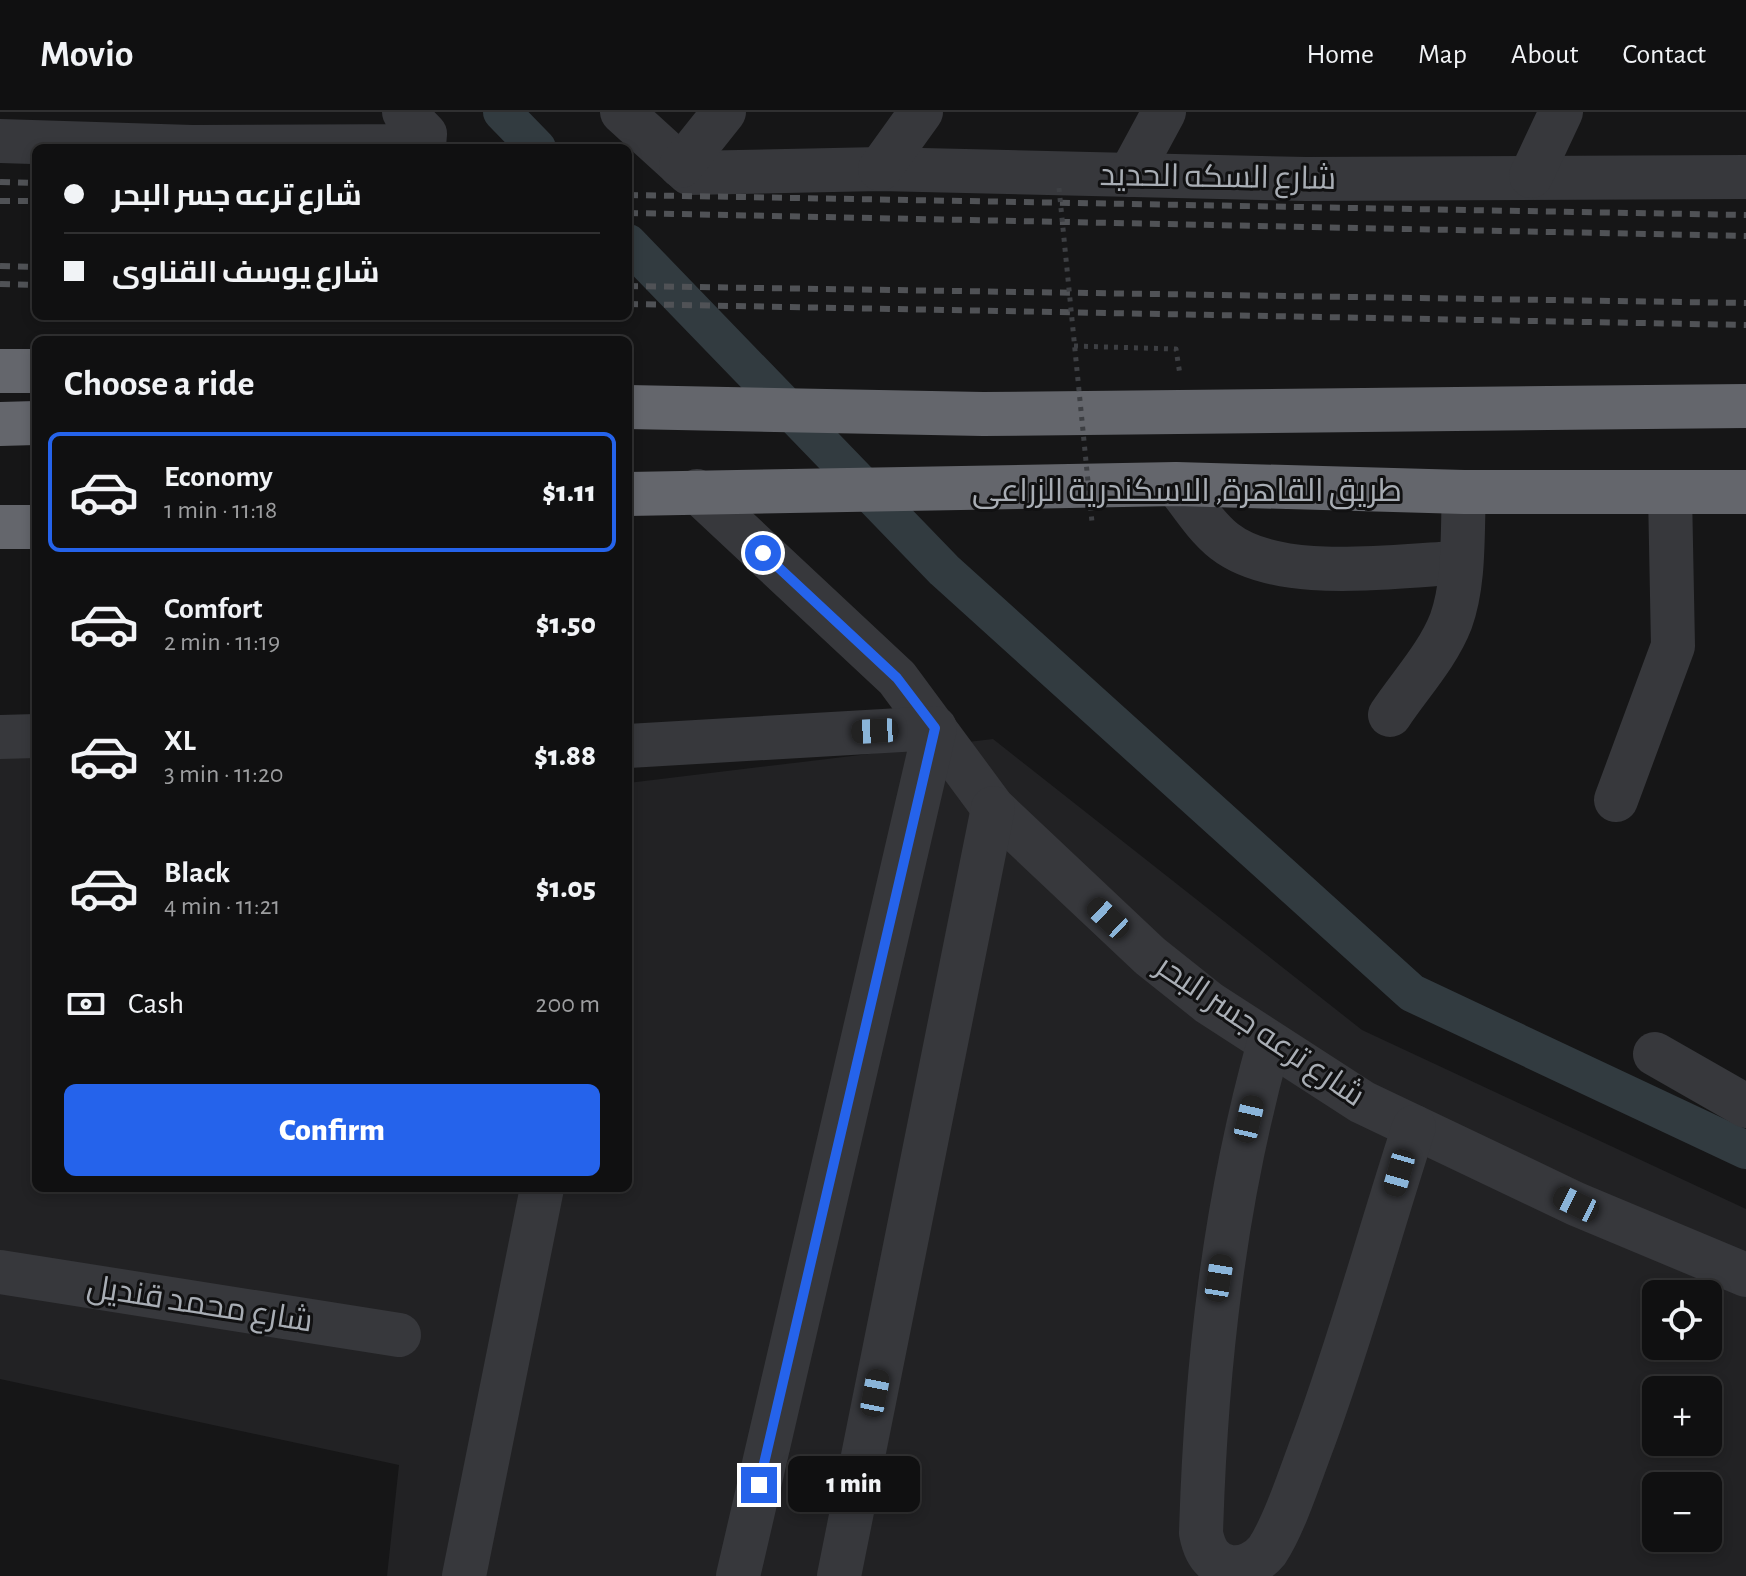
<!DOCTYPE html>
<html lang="en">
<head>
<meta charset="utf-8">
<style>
	body { margin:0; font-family:"Alegreya Sans",Cairo,sans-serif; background:#1e1e1f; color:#f1f3f6; height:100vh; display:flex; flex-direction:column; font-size:30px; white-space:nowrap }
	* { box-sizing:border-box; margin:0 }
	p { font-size:26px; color:#9c9d9f }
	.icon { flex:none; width:44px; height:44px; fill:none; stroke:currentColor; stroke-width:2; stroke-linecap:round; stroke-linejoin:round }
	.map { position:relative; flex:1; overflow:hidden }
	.side { position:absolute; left:32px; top:224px; width:600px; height:856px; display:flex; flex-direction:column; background:#101011; border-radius:12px; box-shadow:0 4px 12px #0003,0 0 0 2px #303031 }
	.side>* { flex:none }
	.banner { position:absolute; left:32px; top:32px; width:600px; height:176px; border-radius:12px; box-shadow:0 4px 12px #0003,0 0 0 2px #303031; display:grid; align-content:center; height:176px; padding:0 32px; background:#101011 }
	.controls { position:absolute; left:1642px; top:1168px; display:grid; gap:16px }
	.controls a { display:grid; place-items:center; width:80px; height:80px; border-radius:12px; background:#101011; box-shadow:0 4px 12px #0003,0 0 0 2px #303031; font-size:40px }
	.end { position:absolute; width:36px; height:36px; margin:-18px; border:10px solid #2563eb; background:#fff; box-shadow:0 0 0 4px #fff }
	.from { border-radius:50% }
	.bubble { position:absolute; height:56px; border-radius:12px; background:#101011; box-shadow:0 4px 12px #0003,0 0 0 2px #303031; font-size:26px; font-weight:800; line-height:56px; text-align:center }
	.car { position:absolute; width:24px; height:48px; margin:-24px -12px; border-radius:10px; box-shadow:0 0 6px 2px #0007; background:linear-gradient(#222 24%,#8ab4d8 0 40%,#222 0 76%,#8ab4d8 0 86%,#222 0) }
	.banner b { display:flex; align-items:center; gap:28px; height:76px; font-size:30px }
	.banner b+b { border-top:2px solid #303031 }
	.banner i { width:20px; height:20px; background:#f1f3f6 }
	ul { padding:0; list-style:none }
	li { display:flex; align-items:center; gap:24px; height:120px; margin:0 16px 12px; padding:0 16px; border:4px solid transparent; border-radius:12px }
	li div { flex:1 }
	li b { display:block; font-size:30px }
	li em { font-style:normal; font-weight:800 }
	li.active { border-color:#2563eb }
	li>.icon { width:72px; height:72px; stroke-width:1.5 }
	h2 { padding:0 32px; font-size:36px; line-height:96px }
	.pay { display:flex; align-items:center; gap:20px; height:88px; padding:0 32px; font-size:30px }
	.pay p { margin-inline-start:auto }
	.action { display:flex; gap:16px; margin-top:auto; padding:16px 32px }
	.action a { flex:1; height:92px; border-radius:12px; background:#2563eb; color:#fff; font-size:32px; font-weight:800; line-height:92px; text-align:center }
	header { display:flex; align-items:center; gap:48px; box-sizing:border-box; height:112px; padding:0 40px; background:#101011; border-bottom:2px solid #303031 }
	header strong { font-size:38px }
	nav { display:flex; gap:44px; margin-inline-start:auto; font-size:28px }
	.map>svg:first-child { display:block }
	.built { fill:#222224; fill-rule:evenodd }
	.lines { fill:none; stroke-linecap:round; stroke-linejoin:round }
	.canal { stroke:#323b40; stroke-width:38 }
	.path { stroke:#3d3f43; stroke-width:5; stroke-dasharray:4 6; stroke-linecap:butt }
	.minor { stroke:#37383c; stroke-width:44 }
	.highway { stroke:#64666c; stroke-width:44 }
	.rail { stroke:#505256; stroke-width:6; stroke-dasharray:10 8; stroke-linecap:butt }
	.path-bridge { stroke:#3d3f43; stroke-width:5; stroke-dasharray:4 6; stroke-linecap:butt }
	.route { stroke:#2563eb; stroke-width:10 }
	.labels { text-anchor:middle; stroke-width:6; stroke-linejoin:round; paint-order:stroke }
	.street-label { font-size:32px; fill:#a9aeb5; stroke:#111112 }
</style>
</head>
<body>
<header>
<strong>Movio</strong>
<nav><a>Home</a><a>Map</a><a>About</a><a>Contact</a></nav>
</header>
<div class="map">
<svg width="1746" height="1464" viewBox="0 0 1746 1464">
	<rect width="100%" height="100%" fill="#161617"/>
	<path class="built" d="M993,627L1362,918L1746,1097V1464H387L399,1353L0,1267V645L36,646V1076H628V671ZM1656,1182H1708V1234H1656ZM1656,1278H1708V1330H1656ZM1656,1374H1708V1426H1656Z"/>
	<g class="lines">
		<g class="canal">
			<path d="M502,0L537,36"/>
			<path d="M628,131L944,458L1412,881L1746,1038"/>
		</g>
		<path class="path" d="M1074,234L1176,237L1180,263"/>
		<g class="minor">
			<path d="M622,0L689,61L880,57L1306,67L1746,65"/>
			<path d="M0,29L192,35L424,34L425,22L404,0"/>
			<path d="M681,54L724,0"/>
			<path d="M880,57L921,0"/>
			<path d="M1130,63L1164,0"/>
			<path d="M1531,64L1561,0"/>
			<path d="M1176,372C1191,391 1205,414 1224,429C1279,472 1393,453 1460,451"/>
			<path d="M697,379L897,566L993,696L1150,844L1209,891L1362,990L1576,1092L1746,1163"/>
			<path d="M1390,603C1410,573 1438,543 1451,509C1465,470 1462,422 1464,380"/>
			<path d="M0,625L36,624"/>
			<path d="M628,634L935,616L738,1464"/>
			<path d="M1616,688L1673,534L1670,381"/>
			<path d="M1269,931C1224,1092 1206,1254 1201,1421C1204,1437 1211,1452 1230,1455C1244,1457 1258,1450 1267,1439C1285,1412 1302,1358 1314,1327C1352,1224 1380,1119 1414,1015"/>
			<path d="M1655,942L1746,994"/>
			<path d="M0,1160L399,1223"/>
			<path d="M464,1464L542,1076"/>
			<path d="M839,1464L993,696"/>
		</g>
		<g class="highway">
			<path d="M0,259H36"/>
			<path d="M628,295L983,302L1746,294"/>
			<path d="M0,312L36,311"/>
			<path d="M628,382L1176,372L1464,380H1746"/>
			<path d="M0,415H36"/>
		</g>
		<g class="rail">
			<path d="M0,70L36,71"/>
			<path d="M628,83L1746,103"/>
			<path d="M0,89H36"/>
			<path d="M628,101L1746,124"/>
			<path d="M0,154L36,155"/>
			<path d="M0,172L36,173"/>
			<path d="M628,174L1746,191"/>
			<path d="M628,192L1746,213"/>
		</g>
		<path class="path-bridge" d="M1059,76L1092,410"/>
	</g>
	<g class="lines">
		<path class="route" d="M759,1373L935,616L897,566L763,441"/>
	</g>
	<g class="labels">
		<g class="street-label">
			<text transform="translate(1218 64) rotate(1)" y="11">شارع السكه الحديد</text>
			<text x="1187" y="389">طريق القاهرة, الاسكندرية الزراعى</text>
			<text transform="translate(1261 918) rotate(34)" y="11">شارع ترعه جسر البحر</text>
			<text transform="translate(200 1191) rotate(9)" y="11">شارع محمد قنديل</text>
		</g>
	</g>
</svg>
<div class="controls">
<a><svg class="icon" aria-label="locate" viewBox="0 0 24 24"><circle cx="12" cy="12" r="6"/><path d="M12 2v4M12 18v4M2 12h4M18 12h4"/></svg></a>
<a>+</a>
<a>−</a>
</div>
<i class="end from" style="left:763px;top:441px"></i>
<i class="end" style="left:759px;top:1373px"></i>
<div class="bubble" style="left:788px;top:1344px;width:132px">1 min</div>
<i class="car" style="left:875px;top:619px;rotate:267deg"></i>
<i class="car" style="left:1108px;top:806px;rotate:313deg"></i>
<i class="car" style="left:1249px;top:1007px;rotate:13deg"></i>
<i class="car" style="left:1399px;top:1061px;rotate:196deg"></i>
<i class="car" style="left:1576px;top:1092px;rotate:296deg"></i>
<i class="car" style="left:1219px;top:1166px;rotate:9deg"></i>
<i class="car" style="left:875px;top:1281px;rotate:11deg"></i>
<div class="banner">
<b><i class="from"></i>شارع ترعه جسر البحر</b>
<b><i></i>شارع يوسف القناوى</b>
</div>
<section class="side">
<h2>Choose a ride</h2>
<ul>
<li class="active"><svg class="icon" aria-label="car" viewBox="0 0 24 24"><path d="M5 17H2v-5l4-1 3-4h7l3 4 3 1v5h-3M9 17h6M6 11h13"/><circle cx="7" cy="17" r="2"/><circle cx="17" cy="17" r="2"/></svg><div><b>Economy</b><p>1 min · 11:18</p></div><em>$1.11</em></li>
<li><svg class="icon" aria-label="car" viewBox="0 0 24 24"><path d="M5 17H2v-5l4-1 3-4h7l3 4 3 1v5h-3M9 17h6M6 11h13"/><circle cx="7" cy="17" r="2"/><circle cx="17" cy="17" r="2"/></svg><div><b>Comfort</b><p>2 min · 11:19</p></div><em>$1.50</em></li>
<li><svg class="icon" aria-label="car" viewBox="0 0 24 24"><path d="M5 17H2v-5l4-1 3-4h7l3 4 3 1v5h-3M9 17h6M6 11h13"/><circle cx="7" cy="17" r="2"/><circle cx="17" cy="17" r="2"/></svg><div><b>XL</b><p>3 min · 11:20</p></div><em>$1.88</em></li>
<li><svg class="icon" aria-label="car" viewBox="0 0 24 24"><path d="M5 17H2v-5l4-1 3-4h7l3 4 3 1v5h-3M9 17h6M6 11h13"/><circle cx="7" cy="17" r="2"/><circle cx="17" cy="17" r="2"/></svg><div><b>Black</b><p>4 min · 11:21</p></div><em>$1.05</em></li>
</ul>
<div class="pay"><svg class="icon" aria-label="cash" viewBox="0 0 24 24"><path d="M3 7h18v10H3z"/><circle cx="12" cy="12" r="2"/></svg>Cash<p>200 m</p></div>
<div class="action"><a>Confirm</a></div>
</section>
</div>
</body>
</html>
